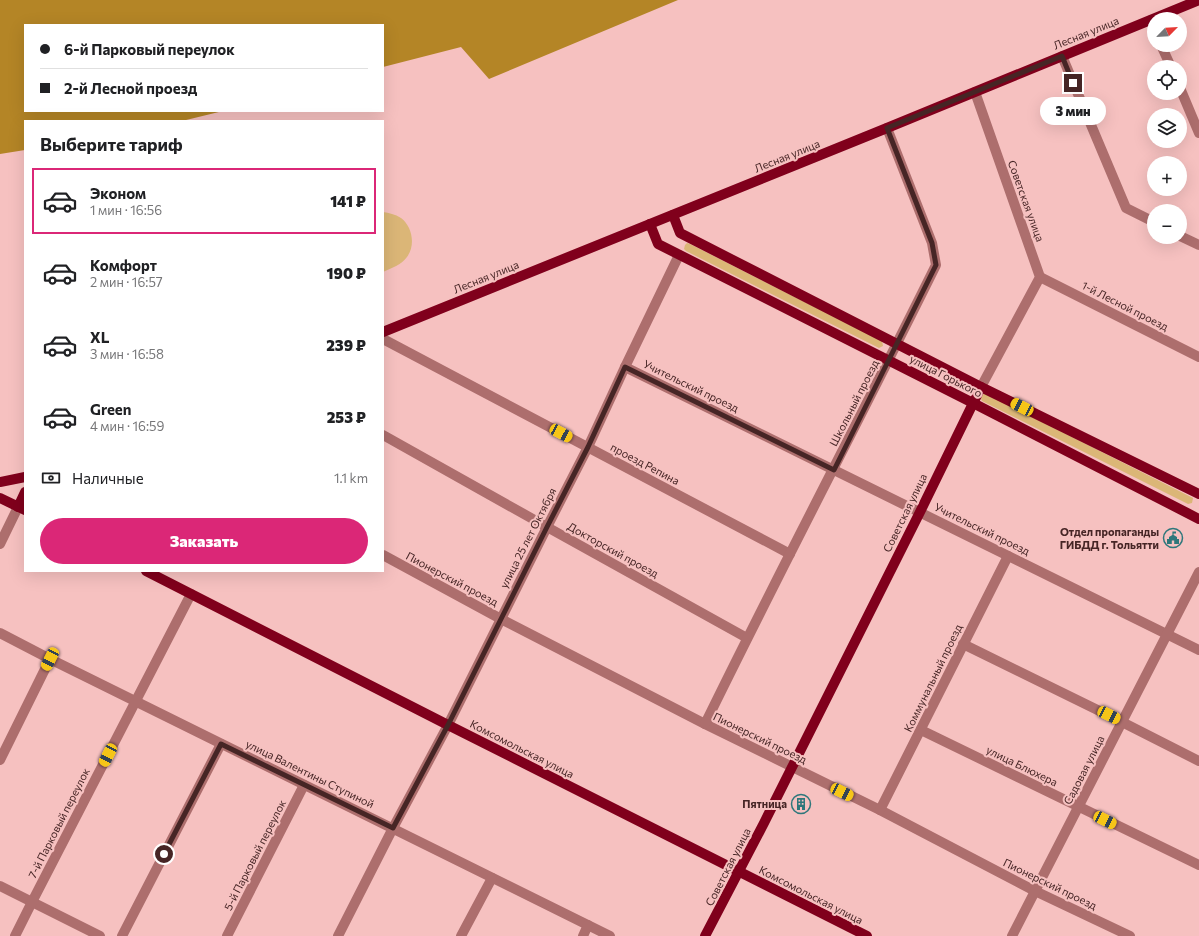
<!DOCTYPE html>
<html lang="ru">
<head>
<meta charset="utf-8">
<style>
	body { margin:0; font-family:Commissioner,sans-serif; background:#f6f6f6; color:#202124; height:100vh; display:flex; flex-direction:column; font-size:15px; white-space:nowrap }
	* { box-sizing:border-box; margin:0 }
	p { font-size:13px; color:#757577 }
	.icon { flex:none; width:22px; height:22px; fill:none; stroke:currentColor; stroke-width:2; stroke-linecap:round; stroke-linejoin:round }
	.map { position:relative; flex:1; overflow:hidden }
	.drawer { position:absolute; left:24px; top:120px; width:360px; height:452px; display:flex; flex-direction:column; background:#fff; border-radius:0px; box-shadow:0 4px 16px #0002 }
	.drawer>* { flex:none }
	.top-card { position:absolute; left:24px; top:24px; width:360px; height:88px; border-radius:0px; box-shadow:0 4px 16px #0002; display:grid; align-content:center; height:88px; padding:0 16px; background:#fff }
	.needle { width:26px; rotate:66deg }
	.fabs { position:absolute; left:1147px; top:12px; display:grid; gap:8px }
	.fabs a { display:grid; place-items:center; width:40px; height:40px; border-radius:50%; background:#fff; box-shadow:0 4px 16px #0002; font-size:20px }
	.end { position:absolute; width:18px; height:18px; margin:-9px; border:5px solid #462525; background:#fff; box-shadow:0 0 0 2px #fff }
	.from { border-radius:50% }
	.bubble { position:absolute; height:28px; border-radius:14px; background:#fff; box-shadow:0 4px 16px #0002; font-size:13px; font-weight:800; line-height:28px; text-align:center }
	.car { position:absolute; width:12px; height:24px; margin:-12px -6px; border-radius:5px; box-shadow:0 0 3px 1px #0007; background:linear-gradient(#f5c518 24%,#345 0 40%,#f5c518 0 76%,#345 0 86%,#f5c518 0) }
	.top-card b { display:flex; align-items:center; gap:14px; height:38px; font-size:15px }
	.top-card b+b { border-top:1px solid #e0e0e0 }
	.top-card i { width:10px; height:10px; background:#202124 }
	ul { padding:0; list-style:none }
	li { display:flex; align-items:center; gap:12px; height:66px; margin:0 8px 6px; padding:0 8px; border:2px solid transparent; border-radius:0px }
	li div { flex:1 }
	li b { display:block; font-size:15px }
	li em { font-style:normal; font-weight:800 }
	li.active { border-color:#db2777 }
	li>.icon { width:36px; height:36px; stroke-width:1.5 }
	h2 { padding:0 16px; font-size:18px; line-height:48px }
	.pay { display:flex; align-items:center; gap:10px; height:44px; padding:0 16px; font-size:15px }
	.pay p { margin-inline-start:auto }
	.cta { display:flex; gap:8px; margin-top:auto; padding:8px 16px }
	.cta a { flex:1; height:46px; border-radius:24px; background:#db2777; color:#fff; font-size:16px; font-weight:800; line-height:46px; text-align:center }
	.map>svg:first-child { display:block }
	.green { fill:#dbb677 }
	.forest { fill:#b48526 }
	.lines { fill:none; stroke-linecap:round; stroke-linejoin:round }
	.minor { stroke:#ad6e6d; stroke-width:10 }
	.major { stroke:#80001c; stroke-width:10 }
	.route { stroke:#462525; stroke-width:5 }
	.labels { text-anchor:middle; stroke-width:4; stroke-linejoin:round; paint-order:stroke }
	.street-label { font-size:11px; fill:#462525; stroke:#f6c1c0 }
	.poi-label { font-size:11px; font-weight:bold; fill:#462525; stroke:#f6c1c0; text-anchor:end }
</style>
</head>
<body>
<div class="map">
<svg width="1199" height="936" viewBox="0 0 1199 936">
	<rect width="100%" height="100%" fill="#f6c1c0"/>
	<g class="green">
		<path d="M383,212C389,213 395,214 401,218C412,226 416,245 407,257C401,265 392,268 383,272Z"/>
		<path d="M687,243L690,244L882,341L883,346L879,348L686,251L684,249L685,245Z"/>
		<path d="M982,394H987L1191,497L1193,498L1192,503L1188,504L982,401L981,399Z"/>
	</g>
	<path class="forest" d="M0,0H678L489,79L461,47L383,67V25H25V111H223L182,121H25V150L0,154Z"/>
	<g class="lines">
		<g class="minor">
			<path d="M1151,20L1154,28"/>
			<path d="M1161,45L1171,67"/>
			<path d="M1062,56L1126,208L1154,222"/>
			<path d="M1180,88L1199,133"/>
			<path d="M975,92L1040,277L981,387"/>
			<path d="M1180,236L1199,245"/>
			<path d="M1040,277L1199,357"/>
			<path d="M383,339L790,554"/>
			<path d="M625,367L1199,650"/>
			<path d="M383,435L547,527L747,638"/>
			<path d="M0,544L18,507"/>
			<path d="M383,555L501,619L705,724L880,810L1035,891L1130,936"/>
			<path d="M0,633L50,659L610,936"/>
			<path d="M963,644L1122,722L1199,761"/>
			<path d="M705,724C780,570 860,419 936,265L932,243L887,128"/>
			<path d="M921,730L1199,865"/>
			<path d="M0,760L50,659"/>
			<path d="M880,810L1008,556"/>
			<path d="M0,886L100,936"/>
			<path d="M15,936L32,902L191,594"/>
			<path d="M122,936L221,744"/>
			<path d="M227,936L304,785"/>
			<path d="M338,936L393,828L448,725L547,527L588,447L625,367L679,255"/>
			<path d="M461,936L492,878"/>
			<path d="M583,936L588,925"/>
			<path d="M1012,936L1199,572"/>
		</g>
		<g class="major">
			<path d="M673,215L680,233L981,387L1199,494"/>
			<path d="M650,224L658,244L973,403L1199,519"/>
			<path d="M383,332L887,128L1199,0"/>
			<path d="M0,482L25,477"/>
			<path d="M0,498L25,510"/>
			<path d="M18,507L25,492"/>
			<path d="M146,571L448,725L867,936"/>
			<path d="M705,936L764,823L920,512L981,387"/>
		</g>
	</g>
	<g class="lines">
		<path class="route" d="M164,854L221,744L393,828L448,725L547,527L588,447L625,367L834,470L936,265L932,243L887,128L1062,56L1073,83"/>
	</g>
	<defs>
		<symbol id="civic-ring" viewBox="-11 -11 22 22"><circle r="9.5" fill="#f6c1c0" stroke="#2e777b" stroke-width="1.5"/><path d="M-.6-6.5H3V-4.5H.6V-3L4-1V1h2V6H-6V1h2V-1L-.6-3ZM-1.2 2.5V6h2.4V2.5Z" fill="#2e777b"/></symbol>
		<symbol id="building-ring" viewBox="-11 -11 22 22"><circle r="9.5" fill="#f6c1c0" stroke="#2e777b" stroke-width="1.5"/><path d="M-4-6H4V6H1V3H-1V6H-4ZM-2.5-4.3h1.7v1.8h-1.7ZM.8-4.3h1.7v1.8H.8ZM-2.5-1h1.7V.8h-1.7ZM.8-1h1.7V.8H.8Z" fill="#2e777b"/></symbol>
	</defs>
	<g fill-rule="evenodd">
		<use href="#civic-ring" x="1162" y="527" width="22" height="22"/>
		<use href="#building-ring" x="790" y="793" width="22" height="22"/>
	</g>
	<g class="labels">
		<g class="street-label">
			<text transform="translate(1086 33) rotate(-22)" y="4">Лесная улица</text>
			<text transform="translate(787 156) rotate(-22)" y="4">Лесная улица</text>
			<text transform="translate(1026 201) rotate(70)" y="4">Советская улица</text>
			<text transform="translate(486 277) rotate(-22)" y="4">Лесная улица</text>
			<text transform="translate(1125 306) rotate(27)" y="4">1-й Лесной проезд</text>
			<text transform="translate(946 376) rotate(27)" y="4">улица Горького</text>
			<text transform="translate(691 386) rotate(26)" y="4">Учительский проезд</text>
			<text transform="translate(854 403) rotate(-63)" y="4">Школьный проезд</text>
			<text transform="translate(645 464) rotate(28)" y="4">проезд Репина</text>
			<text transform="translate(905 513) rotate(-64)" y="4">Советская улица</text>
			<text transform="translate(982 529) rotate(26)" y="4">Учительский проезд</text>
			<text transform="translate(528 538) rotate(-63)" y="4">улица 25 лет Октября</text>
			<text transform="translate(613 550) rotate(29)" y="4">Докторский проезд</text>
			<text transform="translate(452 579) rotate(28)" y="4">Пионерский проезд</text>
			<text transform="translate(933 678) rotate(-64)" y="4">Коммунальный проезд</text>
			<text transform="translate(760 738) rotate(26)" y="4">Пионерский проезд</text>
			<text transform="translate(522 749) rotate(27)" y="4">Комсомольская улица</text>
			<text transform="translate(1022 766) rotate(26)" y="4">улица Блюхера</text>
			<text transform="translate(1084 770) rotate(-63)" y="4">Садовая улица</text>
			<text transform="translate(310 774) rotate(26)" y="4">улица Валентины Ступиной</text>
			<text transform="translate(59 823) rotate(-63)" y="4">7-й Парковый переулок</text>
			<text transform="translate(255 855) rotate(-63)" y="4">5-й Парковый переулок</text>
			<text transform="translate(728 867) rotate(-63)" y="4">Советская улица</text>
			<text transform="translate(1050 884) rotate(26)" y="4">Пионерский проезд</text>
			<text transform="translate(811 895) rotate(27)" y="4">Комсомольская улица</text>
		</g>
		<g class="poi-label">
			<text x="1159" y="536">Отдел пропаганды<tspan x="1159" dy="13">ГИБДД г. Тольятти</tspan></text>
			<text x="787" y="808">Пятница</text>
		</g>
	</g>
</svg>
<div class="fabs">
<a><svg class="needle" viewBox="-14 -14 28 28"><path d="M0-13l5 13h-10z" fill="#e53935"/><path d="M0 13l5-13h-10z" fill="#757577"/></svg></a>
<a><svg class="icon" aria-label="locate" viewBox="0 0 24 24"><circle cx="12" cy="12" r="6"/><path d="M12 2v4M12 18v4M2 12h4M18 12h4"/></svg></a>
<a><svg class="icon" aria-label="layers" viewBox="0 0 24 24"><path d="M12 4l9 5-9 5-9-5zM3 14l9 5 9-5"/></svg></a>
<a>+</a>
<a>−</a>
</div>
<i class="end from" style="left:164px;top:854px"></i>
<i class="end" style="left:1073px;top:83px"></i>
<div class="bubble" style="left:1040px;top:97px;width:66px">3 мин</div>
<i class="car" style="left:1022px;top:407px;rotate:297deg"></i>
<i class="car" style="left:561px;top:433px;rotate:118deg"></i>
<i class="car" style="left:50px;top:659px;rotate:207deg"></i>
<i class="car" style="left:1109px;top:715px;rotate:116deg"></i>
<i class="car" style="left:108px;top:755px;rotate:207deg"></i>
<i class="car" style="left:842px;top:792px;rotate:116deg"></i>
<i class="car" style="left:1105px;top:820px;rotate:116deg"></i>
<div class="top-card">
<b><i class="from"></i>6-й Парковый переулок</b>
<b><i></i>2-й Лесной проезд</b>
</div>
<section class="drawer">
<h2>Выберите тариф</h2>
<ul>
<li class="active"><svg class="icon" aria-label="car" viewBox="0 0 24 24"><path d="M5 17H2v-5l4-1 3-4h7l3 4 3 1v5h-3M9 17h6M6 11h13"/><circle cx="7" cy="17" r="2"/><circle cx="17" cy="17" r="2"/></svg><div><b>Эконом</b><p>1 мин · 16:56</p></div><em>141 ₽</em></li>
<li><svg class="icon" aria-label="car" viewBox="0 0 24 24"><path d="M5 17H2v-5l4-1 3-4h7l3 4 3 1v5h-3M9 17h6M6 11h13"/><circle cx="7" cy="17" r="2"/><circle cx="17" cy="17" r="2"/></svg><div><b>Комфорт</b><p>2 мин · 16:57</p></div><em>190 ₽</em></li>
<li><svg class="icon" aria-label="car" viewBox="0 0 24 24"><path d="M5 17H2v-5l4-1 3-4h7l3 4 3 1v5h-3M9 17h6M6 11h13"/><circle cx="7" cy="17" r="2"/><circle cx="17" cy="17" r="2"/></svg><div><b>XL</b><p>3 мин · 16:58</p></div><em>239 ₽</em></li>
<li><svg class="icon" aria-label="car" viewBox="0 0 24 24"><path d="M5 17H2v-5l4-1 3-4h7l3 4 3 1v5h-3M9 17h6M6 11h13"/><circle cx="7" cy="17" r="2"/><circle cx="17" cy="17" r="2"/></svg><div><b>Green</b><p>4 мин · 16:59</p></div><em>253 ₽</em></li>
</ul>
<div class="pay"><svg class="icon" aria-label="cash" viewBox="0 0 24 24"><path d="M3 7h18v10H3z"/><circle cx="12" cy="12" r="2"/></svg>Наличные<p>1.1 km</p></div>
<div class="cta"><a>Заказать</a></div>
</section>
</div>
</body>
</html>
